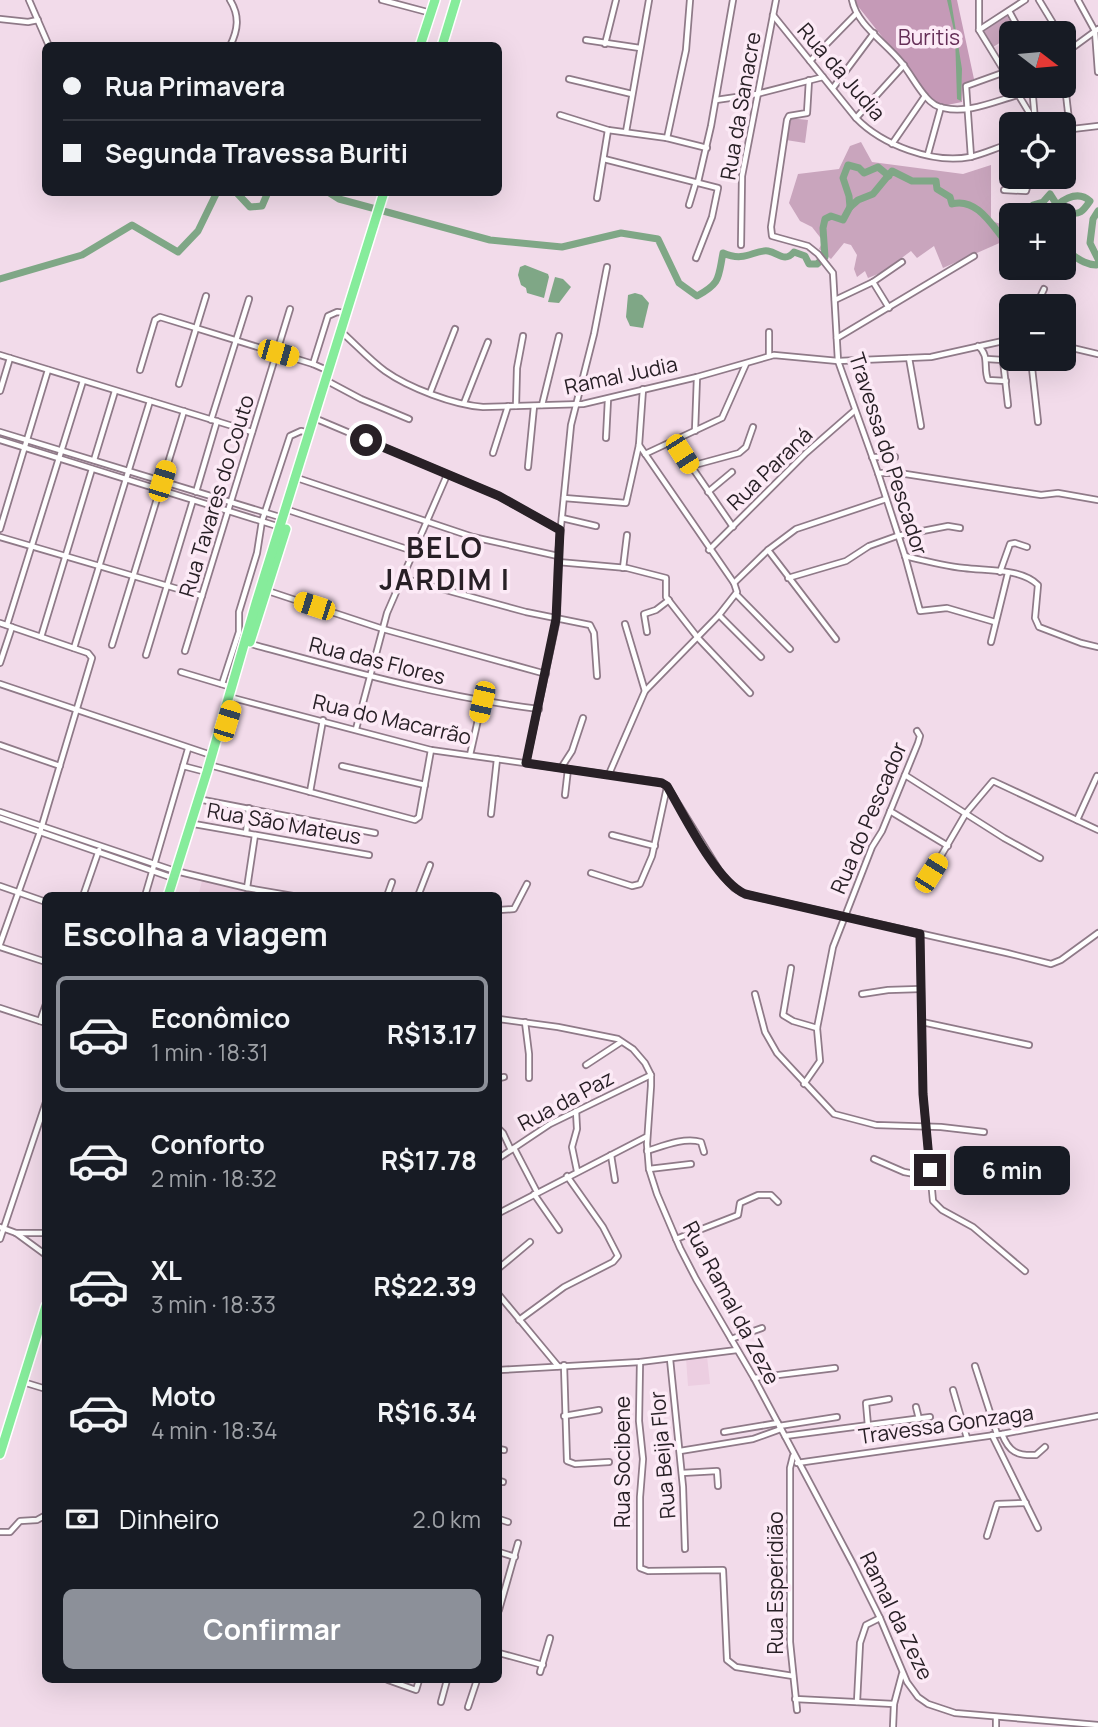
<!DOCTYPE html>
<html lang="pt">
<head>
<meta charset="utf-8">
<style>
	body { margin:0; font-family:Manrope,sans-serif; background:#242831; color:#f1f3f6; height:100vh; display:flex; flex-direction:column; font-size:26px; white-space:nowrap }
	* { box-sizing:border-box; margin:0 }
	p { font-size:23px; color:#9ea1a6 }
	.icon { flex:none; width:38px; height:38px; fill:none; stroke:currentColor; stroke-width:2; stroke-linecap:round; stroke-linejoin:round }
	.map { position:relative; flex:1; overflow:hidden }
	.details { position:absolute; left:42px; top:892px; width:460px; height:791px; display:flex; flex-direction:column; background:#171b24; border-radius:10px; box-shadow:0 7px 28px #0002 }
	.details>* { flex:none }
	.banner { position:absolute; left:42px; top:42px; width:460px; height:154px; border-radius:10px; box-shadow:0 7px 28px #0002; display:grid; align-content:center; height:154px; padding:0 21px; background:#171b24 }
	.needle { width:46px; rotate:106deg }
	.controls { position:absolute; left:999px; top:21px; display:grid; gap:14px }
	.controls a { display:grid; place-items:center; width:77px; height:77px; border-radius:10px; background:#171b24; box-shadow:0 7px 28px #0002; font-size:35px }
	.end { position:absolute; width:32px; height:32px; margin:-16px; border:9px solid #282026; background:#fff; box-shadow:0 0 0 4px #fff }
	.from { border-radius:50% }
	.bubble { position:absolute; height:49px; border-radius:10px; background:#171b24; box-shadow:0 7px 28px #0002; font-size:23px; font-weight:700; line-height:49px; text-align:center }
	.car { position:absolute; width:21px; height:42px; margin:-21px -10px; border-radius:9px; box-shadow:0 0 5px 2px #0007; background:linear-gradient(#f5c518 24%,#345 0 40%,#f5c518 0 76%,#345 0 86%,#f5c518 0) }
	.banner b { display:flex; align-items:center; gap:24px; height:66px; font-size:26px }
	.banner b+b { border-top:2px solid #363941 }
	.banner i { width:18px; height:18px; background:#f1f3f6 }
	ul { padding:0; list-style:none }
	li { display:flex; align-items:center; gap:21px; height:116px; margin:0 14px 10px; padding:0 7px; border:4px solid transparent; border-radius:10px }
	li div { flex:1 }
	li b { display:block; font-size:26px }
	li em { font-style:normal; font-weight:700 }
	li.selected { border-color:#8c9099 }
	li>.icon { width:63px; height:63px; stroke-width:1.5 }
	h2 { padding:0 21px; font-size:32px; line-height:84px }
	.pay { display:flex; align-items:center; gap:18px; height:77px; padding:0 21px; font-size:26px }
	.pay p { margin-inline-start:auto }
	.cta { display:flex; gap:14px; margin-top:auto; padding:14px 21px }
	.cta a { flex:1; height:80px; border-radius:10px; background:#8c9099; color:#fff; font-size:28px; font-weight:700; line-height:80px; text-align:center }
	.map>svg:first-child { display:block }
	.built { fill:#eccee1 }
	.green { fill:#c9a5bd }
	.forest { fill:#c59ab7 }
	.water { fill:#7fa786 }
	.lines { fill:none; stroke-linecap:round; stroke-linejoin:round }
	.river { stroke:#7fa786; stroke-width:7 }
	.street-casing { stroke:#8f7a88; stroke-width:8 }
	.highway-casing { stroke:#fff; stroke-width:12 }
	.street { stroke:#fff; stroke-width:4.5 }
	.highway { stroke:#86ec9b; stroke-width:9 }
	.route { stroke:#282026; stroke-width:9 }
	.labels { text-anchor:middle; stroke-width:7; stroke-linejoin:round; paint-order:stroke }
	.park-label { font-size:21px; fill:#652f57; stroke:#fceaf6 }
	.street-label { font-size:21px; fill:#282026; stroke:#fceaf6 }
	.district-label { font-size:28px; font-weight:bold; letter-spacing:2px; fill:#282026; stroke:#fceaf6 }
</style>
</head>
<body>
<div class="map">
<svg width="1098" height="1727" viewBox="0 0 1098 1727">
	<rect width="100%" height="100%" fill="#f2dbea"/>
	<g class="built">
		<path d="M1011,38V76L994,48Z"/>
		<path d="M202,881L261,895L198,896Z"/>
		<path d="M707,1356L710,1384L688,1386L686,1358Z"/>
	</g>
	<g class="green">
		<path d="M1007,16L1017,33H1012L1011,36L993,47L984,31Z"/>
		<path d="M789,118L808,120L805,143L786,140Z"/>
		<path d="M861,142L872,162L963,174L991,165V221L1001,224L1004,241L943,268L934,246L917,258L911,251L883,272L868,278L865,271L857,277L854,269L857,255L851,245L844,243L831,259L819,249L823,241L812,227L800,221L789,203L798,174L839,169L850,146Z"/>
	</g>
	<path class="forest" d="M853,0H957L974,79L963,84L962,102L942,106L933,101Z"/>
	<g class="water">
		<path d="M947,0H951L962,69L961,101L957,99L955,35Z"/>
		<path d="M525,265L548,274L549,277L544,298L527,293L526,288L521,285L518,275L520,267Z"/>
		<path d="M555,277L563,279L571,287L559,303L548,302Z"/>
		<path d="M635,293L642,295L649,303L643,328L630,326L626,317L628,295Z"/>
	</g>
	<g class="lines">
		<g class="river">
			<path d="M236,192L250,207L262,206L268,192"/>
			<path d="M328,192L339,199L490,240L562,247L621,233L658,239L679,283L697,296C721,283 718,278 723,253C746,263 754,249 768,251C779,253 784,263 794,252L805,256L809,264H817L825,257L823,228L825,219L831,216L843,220L850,207L858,200L873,194L892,171L912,181H936L937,189L950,197L952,204C977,197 993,227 1006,242L1012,244"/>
			<path d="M850,207L849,196L843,178L848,165L859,168L864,173L878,167L889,176"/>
			<path d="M1098,211L1093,219L1090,243L1098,259"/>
			<path d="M1027,215L1033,205L1043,202L1050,194L1057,205C1067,197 1079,191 1090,201C1077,220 1078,210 1061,215"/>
			<path d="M1064,250C1076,256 1082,264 1096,265L1098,263"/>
			<path d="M0,279L82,255L132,225L178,252L198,231L217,192"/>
		</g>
		<defs>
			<g id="street">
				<path d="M29,0L49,46"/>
				<path d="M382,0L431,13"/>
				<path d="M852,0C857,25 885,42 901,62C910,73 917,87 926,97C931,103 937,107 944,108C968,114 995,101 1018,95"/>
				<path d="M979,0V30L1012,84"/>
				<path d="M1039,0L1059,33"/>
				<path d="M1078,0L1095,31L1098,72"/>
				<path d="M1009,11L1021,33"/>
				<path d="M773,15L856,118C882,145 933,164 970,157C984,154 998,147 1012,143"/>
				<path d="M0,19L28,22L38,20"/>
				<path d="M979,30L1025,0"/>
				<path d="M586,40L640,48"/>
				<path d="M1064,42L1069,50"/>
				<path d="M605,44L616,0"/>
				<path d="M230,46C238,30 240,16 230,0"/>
				<path d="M1064,54L1098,29"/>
				<path d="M810,61L856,14"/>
				<path d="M1064,77L1070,129"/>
				<path d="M569,79L632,94"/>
				<path d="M809,80L807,113L789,116L787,120L771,227L772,236L808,246L818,254L833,273L838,361L878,473L905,556L920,611L947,608L995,622"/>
				<path d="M1013,86L1036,124"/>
				<path d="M1032,86L1035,120"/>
				<path d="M833,88L874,33"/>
				<path d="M716,100L757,94L823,77"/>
				<path d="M560,115L608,130L667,138L707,148"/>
				<path d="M856,118L904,65"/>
				<path d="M1064,130L1098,126"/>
				<path d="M626,132L649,0"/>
				<path d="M667,138L686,50L690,0"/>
				<path d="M892,144L925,96"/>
				<path d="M928,154L941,107"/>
				<path d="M971,157L966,86L1005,72"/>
				<path d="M604,159L718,188L712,217L696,258"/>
				<path d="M698,182L711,126L733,0"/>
				<path d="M1004,190L1026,191L1030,177"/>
				<path d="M597,198L608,130"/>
				<path d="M689,205L696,182"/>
				<path d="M741,245L742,176L776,0"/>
				<path d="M873,282L889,308"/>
				<path d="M835,300L873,282L902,262"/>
				<path d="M1036,306L1044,289"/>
				<path d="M769,332V356"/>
				<path d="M345,335C358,347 371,361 385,371C409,388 454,405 483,407L583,404L697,377L774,355L838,361L931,357L1012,339"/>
				<path d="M837,338L974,256"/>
				<path d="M978,346C990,355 983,368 988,380L1006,381"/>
				<path d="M1064,346L1098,354"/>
				<path d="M0,355L252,432"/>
				<path d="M909,358L921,426"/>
				<path d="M987,359L1003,360L1008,405"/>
				<path d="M1031,359L1038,422"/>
				<path d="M313,364L328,316L337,312L346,313"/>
				<path d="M140,370L155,320L160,317L313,364L329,371"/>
				<path d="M331,383L361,399L409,419"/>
				<path d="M179,384L206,296"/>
				<path d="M0,391L10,358"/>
				<path d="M430,393L455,329"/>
				<path d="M464,403L488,342"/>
				<path d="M542,405L559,336"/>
				<path d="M516,406L517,368L523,336"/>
				<path d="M211,420L249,299"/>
				<path d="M319,420L499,496L560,530"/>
				<path d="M695,431L697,377"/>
				<path d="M0,432L283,518"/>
				<path d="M606,438L608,399"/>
				<path d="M0,440L280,527"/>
				<path d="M674,441L733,527"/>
				<path d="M493,453L508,406"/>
				<path d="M645,454L722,418L746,364"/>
				<path d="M872,457H895"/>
				<path d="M94,460L115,391"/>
				<path d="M691,466L739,453L746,447L753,427"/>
				<path d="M528,467L534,406"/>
				<path d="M878,473H899L1041,495L1058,493L1098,500"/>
				<path d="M300,479L473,537L558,556"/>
				<path d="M196,492L217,421"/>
				<path d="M708,492L732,472"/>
				<path d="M564,498L626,503L639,445L643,389"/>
				<path d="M291,511L413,551"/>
				<path d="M562,518L596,526"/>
				<path d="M0,529L48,370"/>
				<path d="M0,537L202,596"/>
				<path d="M709,550L806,453L854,411"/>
				<path d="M768,550L836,639"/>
				<path d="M905,556C925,561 944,566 964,568C986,571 1021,568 1038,585L1035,618L1039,627L1081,643L1098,647"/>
				<path d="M558,562L627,568L666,578V597L698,638L750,693"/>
				<path d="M623,568L627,535"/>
				<path d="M1000,572L1010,544L1015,543L1027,547"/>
				<path d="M402,578L526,612L590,625L594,633L597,676"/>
				<path d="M788,578L846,561L869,546L897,536L948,526L960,528"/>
				<path d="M734,583L768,550L796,529L886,499"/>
				<path d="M268,591L383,629L546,674"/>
				<path d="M736,594L790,649"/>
				<path d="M719,615L761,657"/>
				<path d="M0,623L88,653L92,658L40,832L0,944"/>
				<path d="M625,624L645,691"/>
				<path d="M7,625L83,381"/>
				<path d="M647,632L644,614L656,610L669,600"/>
				<path d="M41,637L92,469"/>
				<path d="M991,642L1008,573"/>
				<path d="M251,644C346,670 440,697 539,709"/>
				<path d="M112,645L184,411"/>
				<path d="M74,648L150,401"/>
				<path d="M185,651L290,309"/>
				<path d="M146,655L193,500"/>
				<path d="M0,663L12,627"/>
				<path d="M181,672L231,687"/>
				<path d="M0,684L211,755"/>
				<path d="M222,684L239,632V612L257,553L262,521L290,436L301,431L309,433"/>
				<path d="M233,698L431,750L660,782L667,786L722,875L734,888L745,894L1007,953L1051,964L1061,960L1098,933"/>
				<path d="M356,729L387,613L447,475"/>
				<path d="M0,745L60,766"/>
				<path d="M470,755L482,702"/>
				<path d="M526,763L557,619L558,556L571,425L594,334L607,267"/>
				<path d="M183,766L206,772"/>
				<path d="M213,766L415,820L419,817L431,750"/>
				<path d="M342,766L425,785"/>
				<path d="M561,768L572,751L583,718"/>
				<path d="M609,774L645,691L719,615L737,592L734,583L639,445"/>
				<path d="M905,775L1004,838L1040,858"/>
				<path d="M310,792L323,720"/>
				<path d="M565,795L568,769"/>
				<path d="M203,800L375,833"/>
				<path d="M890,811L948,846"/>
				<path d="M0,812L175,871"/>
				<path d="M491,814L497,759"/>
				<path d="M0,818L173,878"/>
				<path d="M1077,820L1097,776"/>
				<path d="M194,824L369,855"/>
				<path d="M246,833L249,808"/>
				<path d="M612,835L655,846"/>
				<path d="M180,872L247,888L293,896"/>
				<path d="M591,873L632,886L640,884L652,856L667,787"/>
				<path d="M931,873L966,813L993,781L1098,830"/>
				<path d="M0,886L46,902"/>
				<path d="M247,888L255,835"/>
				<path d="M83,896L99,850"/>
				<path d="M145,896L188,749"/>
				<path d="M387,896L392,882"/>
				<path d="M418,896L430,865"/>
				<path d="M499,910L514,909L527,884"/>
				<path d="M920,934L923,1094L933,1201L942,1210L973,1227L1025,1271"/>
				<path d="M0,947L46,962"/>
				<path d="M791,968L783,1015L793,1021L817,1028"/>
				<path d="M755,994L765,1032L777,1053L834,1114L876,1125L941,1127L984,1132"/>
				<path d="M862,994L888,990L920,989"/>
				<path d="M0,1008L46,1023"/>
				<path d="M499,1019L558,1027L618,1039L633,1049L645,1063L651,1075V1086L647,1144L649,1169L657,1194L680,1248L696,1279L754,1378L853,1564L880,1618L907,1682L918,1697L928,1704L955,1713L1098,1725"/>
				<path d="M40,1021L46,1004"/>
				<path d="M525,1022L529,1054V1078"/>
				<path d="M922,1022L1029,1045"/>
				<path d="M586,1065L621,1042"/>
				<path d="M499,1078L504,1077"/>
				<path d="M804,1084L820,1061L817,1028L833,947L872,847L882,831L918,743L920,736L917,731"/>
				<path d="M576,1111L577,1129L572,1147L577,1171"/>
				<path d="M499,1129L503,1133L511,1150"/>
				<path d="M514,1148L537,1192"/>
				<path d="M647,1151C663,1146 684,1137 701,1142L704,1152"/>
				<path d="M611,1155L615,1180"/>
				<path d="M499,1158L550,1124L651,1075"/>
				<path d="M874,1159L904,1172L931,1177"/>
				<path d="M649,1169L691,1164"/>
				<path d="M534,1194L559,1230"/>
				<path d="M499,1213L646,1137"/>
				<path d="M0,1227L16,1233L46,1255"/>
				<path d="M16,1233H46"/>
				<path d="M0,1239L46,1102"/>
				<path d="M676,1239L738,1215L740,1203L758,1195H771L778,1202"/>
				<path d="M499,1268L530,1242"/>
				<path d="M499,1295L558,1366"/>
				<path d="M519,1320L564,1287L613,1262L618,1256L603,1227L567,1176"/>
				<path d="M731,1339L762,1328"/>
				<path d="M670,1359L683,1487L685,1549"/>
				<path d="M640,1362L639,1421L643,1459L640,1497V1568L648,1571L723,1570L727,1660L736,1667L793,1676"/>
				<path d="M564,1365L567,1461L575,1464L609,1462"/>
				<path d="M975,1366L997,1434"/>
				<path d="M499,1370L640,1362L737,1350"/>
				<path d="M754,1378L835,1368"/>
				<path d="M23,1382L46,1389"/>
				<path d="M953,1390L967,1438"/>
				<path d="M916,1407L919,1419"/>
				<path d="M564,1416L599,1410"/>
				<path d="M779,1426L837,1417"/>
				<path d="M868,1426L866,1403L889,1399"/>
				<path d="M724,1432L778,1423"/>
				<path d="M1002,1434C1009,1452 1017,1456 1036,1455L1045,1447"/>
				<path d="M992,1435L1038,1528"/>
				<path d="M785,1436L930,1417"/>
				<path d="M499,1449L504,1450"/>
				<path d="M680,1451L753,1439L781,1429"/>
				<path d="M793,1456L790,1468V1642L797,1710"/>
				<path d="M797,1463L1002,1434L1098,1416"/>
				<path d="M682,1473L717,1471L718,1486"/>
				<path d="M499,1481L503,1482"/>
				<path d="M499,1519L508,1522"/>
				<path d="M0,1532H10L20,1521L37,1520L46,1515"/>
				<path d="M987,1536L997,1504L1026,1503"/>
				<path d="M499,1552L515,1557"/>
				<path d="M499,1610L518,1543"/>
				<path d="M499,1653L543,1665"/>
				<path d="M540,1672L550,1638"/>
				<path d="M388,1680L416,1690L419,1680"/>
				<path d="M795,1699L894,1704"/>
				<path d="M441,1702L447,1680"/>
				<path d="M857,1702L860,1643L866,1625L880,1618"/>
				<path d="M468,1707L477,1680"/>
				<path d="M893,1727L894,1704L902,1674"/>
				<path d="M996,1727V1717"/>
			</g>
			<g id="highway">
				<path d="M420,46L435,0"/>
				<path d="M442,46L456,0"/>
				<path d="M250,642L286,529"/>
				<path d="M168,896L207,772L256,603L384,192"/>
				<path d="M0,1454L46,1306"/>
			</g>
		</defs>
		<use href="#street" class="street-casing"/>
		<use href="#highway" class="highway-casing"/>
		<use href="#street" class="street"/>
		<use href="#highway" class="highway"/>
	</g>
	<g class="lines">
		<path class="route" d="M366,440L499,496L560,530L556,619L526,763L662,783L667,786C684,815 716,881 745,894L920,934L923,1094L930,1170"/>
	</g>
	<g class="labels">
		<g class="park-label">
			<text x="929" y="45">Buritis</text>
		</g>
		<g class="street-label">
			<text transform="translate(841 72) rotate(49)" y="7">Rua da Judia</text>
			<text transform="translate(741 106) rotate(-80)" y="7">Rua da Sanacre</text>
			<text transform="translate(621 376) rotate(-12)" y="7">Ramal Judia</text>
			<text transform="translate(888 454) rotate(72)" y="7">Travessa do Pescador</text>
			<text transform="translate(770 469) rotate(-44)" y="7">Rua Paraná</text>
			<text transform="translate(217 496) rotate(-73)" y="7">Rua Tavares do Couto</text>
			<text transform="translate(377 661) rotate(14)" y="7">Rua das Flores</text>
			<text transform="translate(392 720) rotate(13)" y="7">Rua do Macarrão</text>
			<text transform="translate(869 818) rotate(-67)" y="7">Rua do Pescador</text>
			<text transform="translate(284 824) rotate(10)" y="7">Rua São Mateus</text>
			<text transform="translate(566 1101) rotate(-28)" y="7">Rua da Paz</text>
			<text transform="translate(731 1303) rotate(62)" y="7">Rua Ramal da Zeze</text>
			<text transform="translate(946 1425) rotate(-8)" y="7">Travessa Gonzaga</text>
			<text transform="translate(663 1455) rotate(-95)" y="7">Rua Beija Flor</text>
			<text transform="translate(623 1462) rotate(-90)" y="7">Rua Socibene</text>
			<text transform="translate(776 1583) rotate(-90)" y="7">Rua Esperidião</text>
			<text transform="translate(896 1616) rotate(64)" y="7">Ramal da Zeze</text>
		</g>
		<g class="district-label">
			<text x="445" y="558">BELO<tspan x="445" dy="32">JARDIM I</tspan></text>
		</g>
	</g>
</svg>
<div class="controls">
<a><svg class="needle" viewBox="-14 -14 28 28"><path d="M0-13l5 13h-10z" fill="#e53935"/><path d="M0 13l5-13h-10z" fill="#9ea1a6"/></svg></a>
<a><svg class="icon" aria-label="locate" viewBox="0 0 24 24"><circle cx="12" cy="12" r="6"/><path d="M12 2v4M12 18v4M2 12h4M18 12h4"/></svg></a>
<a>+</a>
<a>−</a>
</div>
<i class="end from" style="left:366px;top:440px"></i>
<i class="end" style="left:930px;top:1170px"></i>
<div class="bubble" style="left:954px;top:1146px;width:116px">6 min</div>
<i class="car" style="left:278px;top:353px;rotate:106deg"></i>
<i class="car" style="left:682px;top:454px;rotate:147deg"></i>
<i class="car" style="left:162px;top:481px;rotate:17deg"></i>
<i class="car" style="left:314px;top:606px;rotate:288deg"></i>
<i class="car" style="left:482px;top:702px;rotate:193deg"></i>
<i class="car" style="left:227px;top:721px;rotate:17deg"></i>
<i class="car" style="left:931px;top:873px;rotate:32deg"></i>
<div class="banner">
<b><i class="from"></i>Rua Primavera</b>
<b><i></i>Segunda Travessa Buriti</b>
</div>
<section class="details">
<h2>Escolha a viagem</h2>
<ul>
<li class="selected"><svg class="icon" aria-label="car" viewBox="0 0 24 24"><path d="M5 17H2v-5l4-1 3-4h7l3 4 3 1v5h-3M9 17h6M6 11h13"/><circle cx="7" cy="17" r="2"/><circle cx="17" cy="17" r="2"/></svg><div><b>Econômico</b><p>1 min · 18:31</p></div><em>R$13.17</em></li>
<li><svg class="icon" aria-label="car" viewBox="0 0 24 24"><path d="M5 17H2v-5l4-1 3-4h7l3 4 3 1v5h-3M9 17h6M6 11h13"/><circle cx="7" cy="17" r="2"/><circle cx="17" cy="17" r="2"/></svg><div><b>Conforto</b><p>2 min · 18:32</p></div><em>R$17.78</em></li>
<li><svg class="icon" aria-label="car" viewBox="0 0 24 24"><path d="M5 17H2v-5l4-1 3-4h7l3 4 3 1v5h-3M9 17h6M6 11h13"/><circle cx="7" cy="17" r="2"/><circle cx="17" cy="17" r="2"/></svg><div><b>XL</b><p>3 min · 18:33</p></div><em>R$22.39</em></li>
<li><svg class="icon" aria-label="car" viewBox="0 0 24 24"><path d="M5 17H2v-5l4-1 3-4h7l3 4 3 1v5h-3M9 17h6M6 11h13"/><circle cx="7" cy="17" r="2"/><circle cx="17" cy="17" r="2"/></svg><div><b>Moto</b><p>4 min · 18:34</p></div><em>R$16.34</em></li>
</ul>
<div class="pay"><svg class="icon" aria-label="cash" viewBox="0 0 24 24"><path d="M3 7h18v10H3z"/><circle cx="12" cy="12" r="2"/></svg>Dinheiro<p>2.0 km</p></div>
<div class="cta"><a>Confirmar</a></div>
</section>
</div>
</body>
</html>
